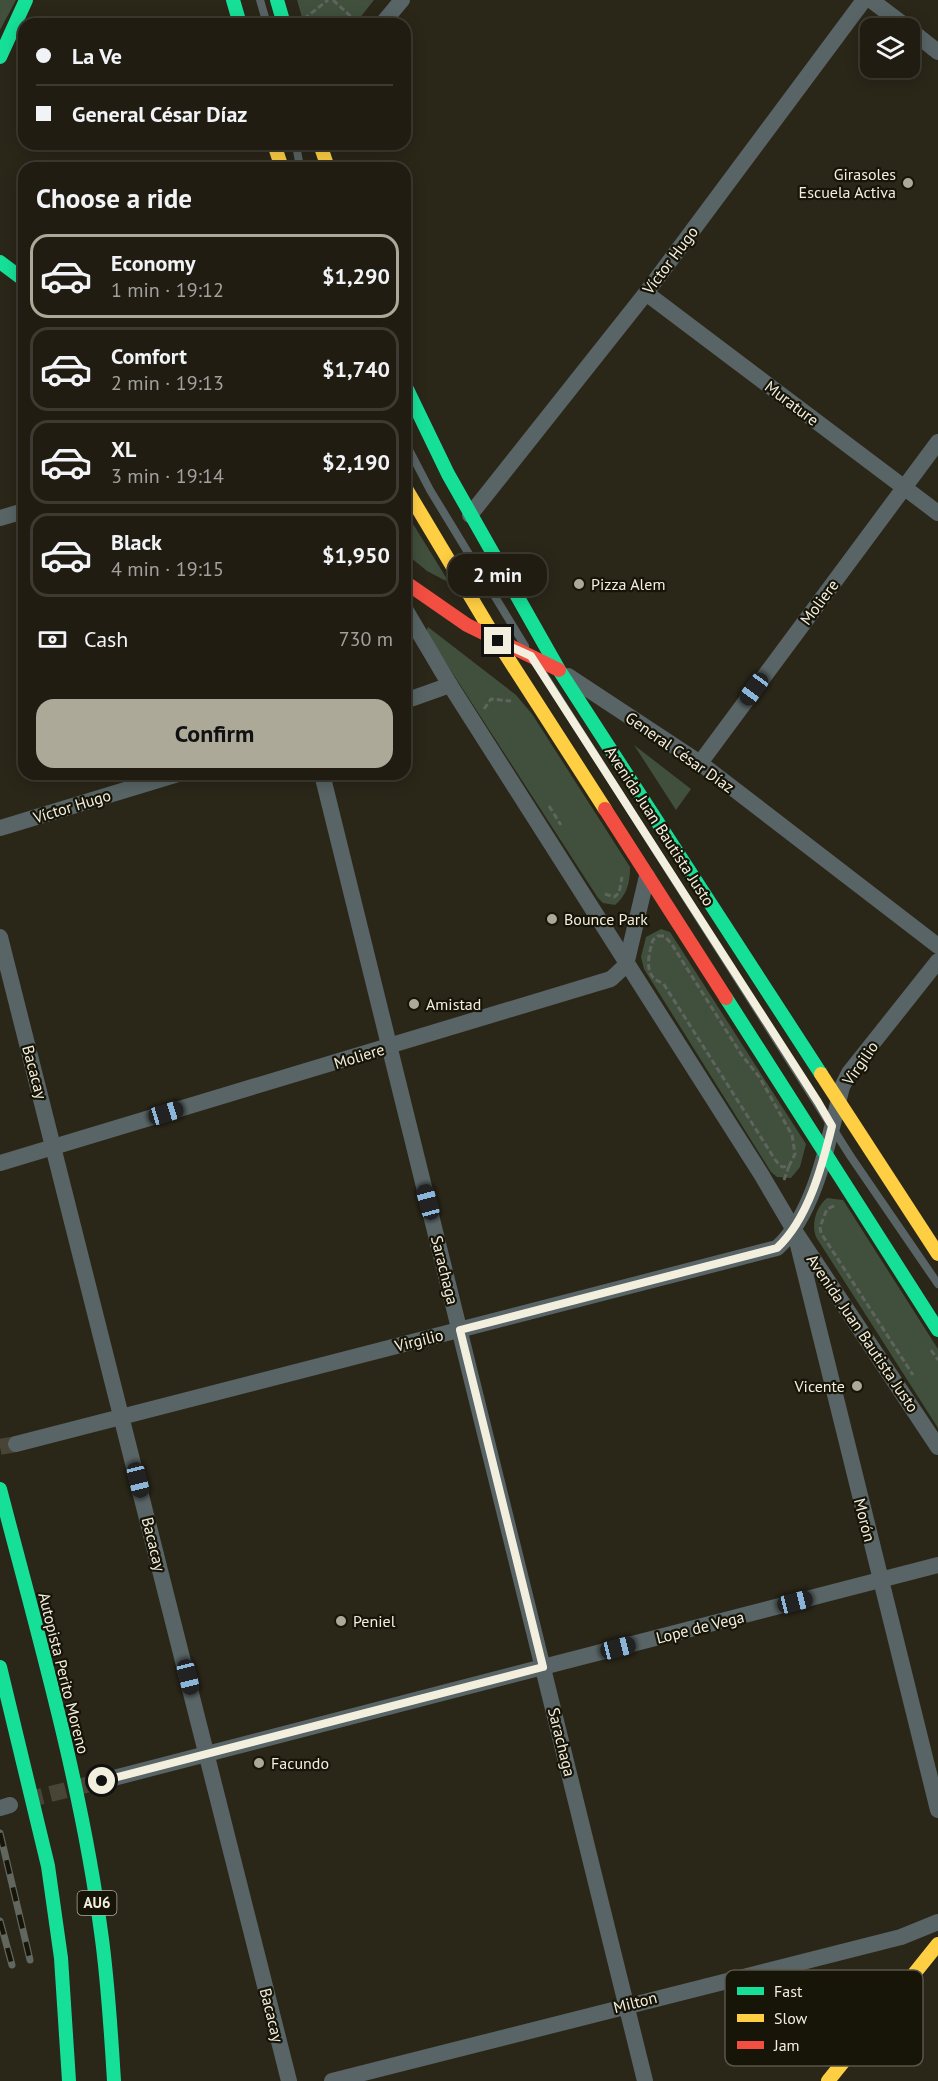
<!DOCTYPE html>
<html lang="en">
<head>
<meta charset="utf-8">
<style>
	body { margin:0; font-family:"PT Sans",sans-serif; background:#28251b; color:#f1f3f6; height:100vh; display:flex; flex-direction:column; font-size:22px; white-space:nowrap }
	* { box-sizing:border-box; margin:0 }
	p { font-size:20px; color:#a2a19f }
	.icon { flex:none; width:33px; height:33px; fill:none; stroke:currentColor; stroke-width:2; stroke-linecap:round; stroke-linejoin:round }
	.map { position:relative; flex:1; overflow:hidden }
	.sheet { position:absolute; left:18px; top:162px; width:393px; height:618px; display:flex; flex-direction:column; background:#201c12; border-radius:18px; box-shadow:0 3px 15px #0003,0 0 0 2px #3d3a32 }
	.sheet>* { flex:none }
	.guide { position:absolute; left:18px; top:18px; width:393px; height:132px; border-radius:18px; box-shadow:0 3px 15px #0003,0 0 0 2px #3d3a32; display:grid; align-content:center; height:132px; padding:0 18px; background:#201c12 }
	.tools { position:absolute; left:860px; top:18px; display:grid; gap:12px }
	.tools a { display:grid; place-items:center; width:60px; height:60px; border-radius:12px; background:#201c12; box-shadow:0 3px 15px #0003,0 0 0 2px #3d3a32; font-size:30px }
	.end { position:absolute; width:27px; height:27px; margin:-14px; border:8px solid #f3efdf; background:#111; box-shadow:0 0 0 3px #111 }
	.from { border-radius:50% }
	.bubble { position:absolute; height:42px; border-radius:18px; background:#201c12; box-shadow:0 3px 15px #0003,0 0 0 2px #3d3a32; font-size:20px; font-weight:600; line-height:42px; text-align:center }
	.car { position:absolute; width:18px; height:36px; margin:-18px -9px; border-radius:8px; box-shadow:0 0 4px 2px #0007; background:linear-gradient(#222 24%,#8ab4d8 0 40%,#222 0 76%,#8ab4d8 0 86%,#222 0) }
	.guide b { display:flex; align-items:center; gap:21px; height:57px; font-size:22px }
	.guide b+b { border-top:2px solid #3d3a32 }
	.guide i { width:15px; height:15px; background:#f1f3f6 }
	ul { padding:0; list-style:none }
	li { display:flex; align-items:center; gap:18px; height:84px; margin:0 12px 9px; padding:0 6px; border:3px solid #3d3a32; border-radius:18px }
	li div { flex:1 }
	li b { display:block; font-size:22px }
	li em { font-style:normal; font-weight:600 }
	li.selected { border-color:#ada999 }
	li>.icon { width:54px; height:54px; stroke-width:1.5 }
	h2 { padding:0 18px; font-size:27px; line-height:72px }
	.pay { display:flex; align-items:center; gap:15px; height:66px; padding:0 18px; font-size:22px }
	.pay p { margin-inline-start:auto }
	.button { display:flex; gap:12px; margin-top:auto; padding:12px 18px }
	.button a { flex:1; height:69px; border-radius:18px; background:#ada999; color:#111; font-size:24px; font-weight:600; line-height:69px; text-align:center }
	.map>svg:first-child { display:block }
	.green { fill:#40503d }
	.lines { fill:none; stroke-linecap:round; stroke-linejoin:round }
	.street-tunnel { stroke:#484436; stroke-width:16; stroke-dasharray:16 8; stroke-linecap:butt }
	.path { stroke:#5f645f; stroke-width:3; stroke-dasharray:6 3; stroke-linecap:butt }
	.lane { stroke:#586465; stroke-width:8 }
	.street { stroke:#586465; stroke-width:16 }
	.fast { stroke:#16e098; stroke-width:14 }
	.slow { stroke:#ffcf43; stroke-width:14 }
	.jam { stroke:#f24e42; stroke-width:14 }
	.rail-casing { stroke:#61665f; stroke-width:7 }
	.rail { stroke:#171408; stroke-width:4.5; stroke-dasharray:14; stroke-linecap:butt }
	.route { stroke:#f3efdf; stroke-width:8 }
	.poi-dot { fill:#ada999; stroke:#171408; stroke-width:2 }
	.labels { text-anchor:middle; stroke-width:4.5; stroke-linejoin:round; paint-order:stroke }
	.shield { fill:#171408; stroke:#b1ad9e; stroke-width:1.5 }
	.shield-label { font-size:15px; font-weight:bold; fill:#f3efdf }
	.poi-label { font-size:16px; fill:#f3efdf; stroke:#171408; text-anchor:start }
	.street-label { font-size:16px; fill:#f3efdf; stroke:#171408 }
	.key { fill:#171408; stroke:#595648; stroke-width:1.5 }
	.key-label { font-size:16px; fill:#f3efdf }
</style>
</head>
<body>
<div class="map">
<svg width="938" height="2081" viewBox="0 0 938 2081">
	<rect width="100%" height="100%" fill="#2a2618"/>
	<g class="green">
		<path d="M0,0H16L0,30Z"/>
		<path d="M297,0H374L355,24H304Z"/>
		<path d="M405,511L447,579L446,581L427,571L405,553Z"/>
		<path d="M428,627L516,695L532,714L630,867C630,883 627,895 615,905L603,903L598,898L426,632Z"/>
		<path d="M634,745L691,789L676,810Z"/>
		<path d="M661,929L670,932L806,1144L800,1167L791,1178L777,1177L771,1172L644,969L641,957L646,937Z"/>
		<path d="M827,1198L843,1200L938,1349V1428L816,1237C811,1224 816,1207 827,1198Z"/>
	</g>
	<g class="lines">
		<g class="street-tunnel">
			<path d="M0,1447L16,1444"/>
			<path d="M27,1800L102,1781"/>
		</g>
		<g class="path">
			<path d="M333,0L359,24"/>
			<path d="M304,19L328,0"/>
			<path d="M484,709L491,699L511,701"/>
			<path d="M549,806L561,825"/>
			<path d="M605,894L614,897L619,893L622,877"/>
			<path d="M658,936H664L671,943L741,1054L760,1078L792,1135L795,1154L789,1166L782,1167L776,1161L663,983C643,978 648,956 653,940Z"/>
			<path d="M784,1180L789,1166"/>
			<path d="M834,1206L827,1209L820,1227L821,1233L913,1375"/>
			<path d="M931,1350L938,1360"/>
		</g>
		<g class="lane">
			<path d="M260,0L267,24"/>
			<path d="M296,144L300,168"/>
			<path d="M405,442L430,490L525,646"/>
			<path d="M539,667L851,1157L938,1284"/>
		</g>
		<g class="street">
			<path d="M871,0L908,28"/>
			<path d="M382,24L402,0"/>
			<path d="M909,29L938,52"/>
			<path d="M646,293L938,513"/>
			<path d="M470,515L646,293L864,0"/>
			<path d="M0,518L24,511"/>
			<path d="M405,609L450,685L761,1174L794,1230L938,1447"/>
			<path d="M568,676L700,763L938,946"/>
			<path d="M405,701L450,685"/>
			<path d="M700,763L938,442"/>
			<path d="M322,774L645,2081"/>
			<path d="M0,828L178,774"/>
			<path d="M0,937L289,2081"/>
			<path d="M0,1163L611,979L626,965L647,876"/>
			<path d="M798,1245L938,1810"/>
			<path d="M16,1444L777,1248C816,1213 829,1137 842,1087L849,1073L938,961"/>
			<path d="M102,1781L938,1565"/>
			<path d="M0,1808L10,1805"/>
			<path d="M332,2081L901,1937L938,1922"/>
		</g>
		<g class="fast">
			<path d="M233,0L240,24"/>
			<path d="M277,0L284,24"/>
			<path d="M0,57L26,0"/>
			<path d="M0,262L24,280"/>
			<path d="M405,385L448,474L559,670L821,1074"/>
			<path d="M726,998L938,1330"/>
			<path d="M0,1489C38,1635 81,1782 101,1932C108,1981 111,2031 114,2081"/>
			<path d="M0,1667L48,1866L61,1958L69,2081"/>
		</g>
		<g class="slow">
			<path d="M274,144L282,168"/>
			<path d="M320,144L328,168"/>
			<path d="M405,487L497,641L605,809"/>
			<path d="M821,1074L938,1254"/>
			<path d="M828,2081L938,1944"/>
		</g>
		<g class="jam">
			<path d="M405,582L467,625L559,670"/>
			<path d="M605,809L726,998"/>
		</g>
		<defs>
			<g id="rail">
				<path d="M0,1833L30,1960"/>
				<path d="M0,1921L12,1965"/>
			</g>
		</defs>
		<use href="#rail" class="rail-casing"/>
		<use href="#rail" class="rail"/>
	</g>
	<g class="lines">
		<path class="route" d="M102,1781L543,1667L460,1330L777,1248C808,1219 822,1167 832,1126L818,1102L531,656L498,641"/>
	</g>
	<g class="poi-dot">
		<circle cx="908" cy="183" r="6"/>
		<circle cx="579" cy="584" r="6"/>
		<circle cx="552" cy="919" r="6"/>
		<circle cx="414" cy="1004" r="6"/>
		<circle cx="857" cy="1386" r="6"/>
		<circle cx="341" cy="1621" r="6"/>
		<circle cx="259" cy="1763" r="6"/>
	</g>
	<g class="labels">
		<rect class="shield" x="77.5" y="1891" width="39" height="24" rx="4.5"/>
		<g class="shield-label">
			<text x="97" y="1908">AU6</text>
		</g>
		<g class="poi-label">
			<text x="896" y="180" text-anchor="end">Girasoles<tspan x="896" dy="18">Escuela Activa</tspan></text>
			<text x="591" y="590">Pizza Alem</text>
			<text x="564" y="925">Bounce Park</text>
			<text x="426" y="1010">Amistad</text>
			<text x="845" y="1392" text-anchor="end">Vicente</text>
			<text x="353" y="1627">Peniel</text>
			<text x="271" y="1769">Facundo</text>
		</g>
		<g class="street-label">
			<text transform="translate(670 260) rotate(-53)" y="6">Víctor Hugo</text>
			<text transform="translate(792 403) rotate(37)" y="6">Murature</text>
			<text transform="translate(819 602) rotate(-53)" y="6">Moliere</text>
			<text transform="translate(680 752) rotate(35)" y="6">General César Díaz</text>
			<text transform="translate(72 806) rotate(-17)" y="6">Víctor Hugo</text>
			<text transform="translate(660 826) rotate(57)" y="6">Avenida Juan Bautista Justo</text>
			<text transform="translate(359 1056) rotate(-17)" y="6">Moliere</text>
			<text transform="translate(860 1063) rotate(-55)" y="6">Virgilio</text>
			<text transform="translate(35 1072) rotate(75)" y="6">Bacacay</text>
			<text transform="translate(445 1270) rotate(76)" y="6">Sarachaga</text>
			<text transform="translate(863 1333) rotate(56)" y="6">Avenida Juan Bautista Justo</text>
			<text transform="translate(419 1340) rotate(-14)" y="6">Virgilio</text>
			<text transform="translate(865 1520) rotate(76)" y="6">Morón</text>
			<text transform="translate(154 1544) rotate(76)" y="6">Bacacay</text>
			<text transform="translate(700 1627) rotate(-14)" y="6">Lope de Vega</text>
			<text transform="translate(64 1673) rotate(76)" y="6">Autopista Perito Moreno</text>
			<text transform="translate(562 1742) rotate(76)" y="6">Sarachaga</text>
			<text transform="translate(635 2002) rotate(-14)" y="6">Milton</text>
			<text transform="translate(272 2015) rotate(76)" y="6">Bacacay</text>
		</g>
	</g>
	<rect x="725" y="1970" width="198" height="96" rx="9" class="key"/>
	<rect x="737" y="1987" width="27" height="8" fill="#16e098"/>
	<rect x="737" y="2014" width="27" height="8" fill="#ffcf43"/>
	<rect x="737" y="2041" width="27" height="8" fill="#f24e42"/>
	<g class="key-label">
		<text x="774" y="1997">Fast</text>
		<text x="774" y="2024">Slow</text>
		<text x="774" y="2051">Jam</text>
	</g>
</svg>
<div class="tools">
<a><svg class="icon" aria-label="layers" viewBox="0 0 24 24"><path d="M12 4l9 5-9 5-9-5zM3 14l9 5 9-5"/></svg></a>
</div>
<i class="end from" style="left:102px;top:1781px"></i>
<i class="end" style="left:498px;top:641px"></i>
<div class="bubble" style="left:448px;top:554px;width:99px">2 min</div>
<i class="car" style="left:754px;top:689px;rotate:216deg"></i>
<i class="car" style="left:166px;top:1113px;rotate:73deg"></i>
<i class="car" style="left:428px;top:1202px;rotate:345deg"></i>
<i class="car" style="left:138px;top:1480px;rotate:166deg"></i>
<i class="car" style="left:795px;top:1602px;rotate:76deg"></i>
<i class="car" style="left:618px;top:1648px;rotate:76deg"></i>
<i class="car" style="left:188px;top:1677px;rotate:166deg"></i>
<div class="guide">
<b><i class="from"></i>La Ve</b>
<b><i></i>General César Díaz</b>
</div>
<section class="sheet">
<h2>Choose a ride</h2>
<ul>
<li class="selected"><svg class="icon" aria-label="car" viewBox="0 0 24 24"><path d="M5 17H2v-5l4-1 3-4h7l3 4 3 1v5h-3M9 17h6M6 11h13"/><circle cx="7" cy="17" r="2"/><circle cx="17" cy="17" r="2"/></svg><div><b>Economy</b><p>1 min · 19:12</p></div><em>$1,290</em></li>
<li><svg class="icon" aria-label="car" viewBox="0 0 24 24"><path d="M5 17H2v-5l4-1 3-4h7l3 4 3 1v5h-3M9 17h6M6 11h13"/><circle cx="7" cy="17" r="2"/><circle cx="17" cy="17" r="2"/></svg><div><b>Comfort</b><p>2 min · 19:13</p></div><em>$1,740</em></li>
<li><svg class="icon" aria-label="car" viewBox="0 0 24 24"><path d="M5 17H2v-5l4-1 3-4h7l3 4 3 1v5h-3M9 17h6M6 11h13"/><circle cx="7" cy="17" r="2"/><circle cx="17" cy="17" r="2"/></svg><div><b>XL</b><p>3 min · 19:14</p></div><em>$2,190</em></li>
<li><svg class="icon" aria-label="car" viewBox="0 0 24 24"><path d="M5 17H2v-5l4-1 3-4h7l3 4 3 1v5h-3M9 17h6M6 11h13"/><circle cx="7" cy="17" r="2"/><circle cx="17" cy="17" r="2"/></svg><div><b>Black</b><p>4 min · 19:15</p></div><em>$1,950</em></li>
</ul>
<div class="pay"><svg class="icon" aria-label="cash" viewBox="0 0 24 24"><path d="M3 7h18v10H3z"/><circle cx="12" cy="12" r="2"/></svg>Cash<p>730 m</p></div>
<div class="button"><a>Confirm</a></div>
</section>
</div>
</body>
</html>
